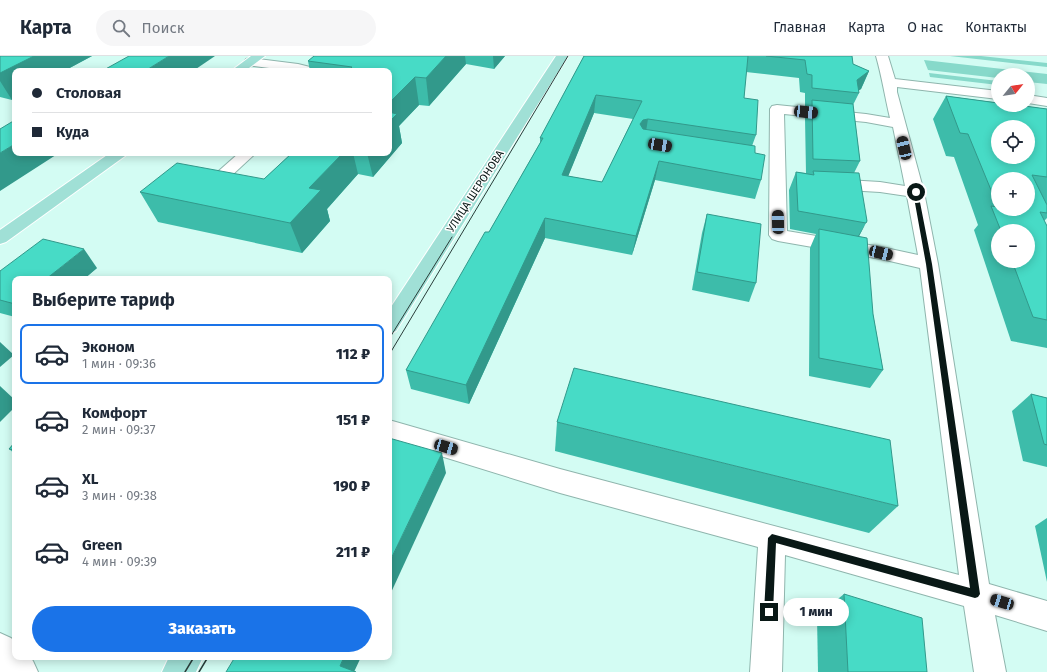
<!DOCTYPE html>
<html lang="ru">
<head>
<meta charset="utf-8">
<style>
	body { margin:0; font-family:"Fira Sans",sans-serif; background:#f6f6f7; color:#1f2937; height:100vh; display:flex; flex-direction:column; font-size:15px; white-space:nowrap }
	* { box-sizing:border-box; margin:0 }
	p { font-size:13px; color:#747a83 }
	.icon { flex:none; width:22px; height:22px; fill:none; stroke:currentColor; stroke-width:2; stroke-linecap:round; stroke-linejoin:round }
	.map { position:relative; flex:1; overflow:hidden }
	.side { position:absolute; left:12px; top:220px; width:380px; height:384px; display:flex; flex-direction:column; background:#fff; border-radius:8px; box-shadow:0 2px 10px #0003 }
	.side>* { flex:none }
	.banner { position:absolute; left:12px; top:12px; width:380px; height:88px; border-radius:8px; box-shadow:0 2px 10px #0003; display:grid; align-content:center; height:88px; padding:0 20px; background:#fff }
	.needle { width:26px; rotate:60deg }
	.tools { position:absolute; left:991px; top:12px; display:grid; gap:8px }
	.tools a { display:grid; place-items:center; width:44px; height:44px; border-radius:50%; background:#fff; box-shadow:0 2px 10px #0003; font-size:20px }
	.end { position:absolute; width:18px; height:18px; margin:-9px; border:5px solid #091816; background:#fff; box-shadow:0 0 0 2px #fff }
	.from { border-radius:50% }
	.bubble { position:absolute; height:28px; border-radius:14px; background:#fff; box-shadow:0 2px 10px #0003; font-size:13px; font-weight:800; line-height:28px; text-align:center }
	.car { position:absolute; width:12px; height:24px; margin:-12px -6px; border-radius:5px; box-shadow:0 0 3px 1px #0007; background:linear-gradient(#222 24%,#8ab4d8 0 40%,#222 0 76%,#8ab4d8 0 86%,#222 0) }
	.banner b { display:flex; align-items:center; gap:14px; height:38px; font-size:15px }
	.banner b+b { border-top:1px solid #e0e1e3 }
	.banner i { width:10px; height:10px; background:#1f2937 }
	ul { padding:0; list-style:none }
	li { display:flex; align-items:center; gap:12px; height:60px; margin:0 8px 6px; padding:0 12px; border:2px solid transparent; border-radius:8px }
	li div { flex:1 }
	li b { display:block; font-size:15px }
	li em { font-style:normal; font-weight:800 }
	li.on { border-color:#1a73e8 }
	li>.icon { width:36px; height:36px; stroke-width:1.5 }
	h2 { padding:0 20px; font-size:18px; line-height:48px }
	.action { display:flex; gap:8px; margin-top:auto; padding:8px 20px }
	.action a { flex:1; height:46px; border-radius:24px; background:#1a73e8; color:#fff; font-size:16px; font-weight:800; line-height:46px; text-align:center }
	header { display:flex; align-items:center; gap:24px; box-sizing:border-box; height:56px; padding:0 20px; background:#fff; border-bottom:1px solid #e0e1e3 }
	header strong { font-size:19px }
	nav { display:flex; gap:22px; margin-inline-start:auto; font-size:14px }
	.search { width:280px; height:36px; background:#f6f6f7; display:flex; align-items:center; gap:10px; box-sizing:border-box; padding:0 14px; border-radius:22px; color:#747a83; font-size:15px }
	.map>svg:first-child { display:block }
	.green { fill:#87d9ca }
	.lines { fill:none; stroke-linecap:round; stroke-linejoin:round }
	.minor-casing { stroke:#8fb5ad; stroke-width:2 }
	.major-casing { stroke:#fff; stroke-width:2 }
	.minor { fill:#fff; fill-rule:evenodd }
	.major { fill:#a0e0d6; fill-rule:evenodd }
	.tram-far1 { stroke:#2a3d3a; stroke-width:1 }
	.tram { stroke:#2a3d3a; stroke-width:1.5 }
	.wall { fill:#3dbcaa; fill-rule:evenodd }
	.shaded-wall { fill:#32998b }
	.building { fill:#47dbc6; stroke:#32998b; fill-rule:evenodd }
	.route { fill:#091816 }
	.labels { text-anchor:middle; stroke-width:3; stroke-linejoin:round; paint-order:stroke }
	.far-street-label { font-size:11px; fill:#091816; stroke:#fff }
</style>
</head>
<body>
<header>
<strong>Карта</strong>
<div class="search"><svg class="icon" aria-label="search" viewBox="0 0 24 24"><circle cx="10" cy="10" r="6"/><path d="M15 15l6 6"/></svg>Поиск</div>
<nav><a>Главная</a><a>Карта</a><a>О нас</a><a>Контакты</a></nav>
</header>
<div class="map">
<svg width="1047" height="616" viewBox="0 0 1047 616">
	<rect width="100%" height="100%" fill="#d3fcf3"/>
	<g class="green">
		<path d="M950,0H981L1047,7V11Z"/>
		<path d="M924,4L1047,18V28L1028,26V19H998V22L928,14Z"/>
		<path d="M929,17L998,25V29L930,21Z"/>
	</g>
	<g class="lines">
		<defs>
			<g id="minor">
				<path d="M876,0H888L895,23L998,35V43L897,31V36L924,136L938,208L989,528L1047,545V575L995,559L1006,616H974L964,550L785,499L782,616H750L758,491L560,437L389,384V364L560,413L959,519L920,212L881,203L778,185L772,183L769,179L770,53L772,50L777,49L866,58L890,62C885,41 882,21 876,0ZM784,58L866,66L893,71L905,130L880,126L830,123L824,125L822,128L824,131L830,133L880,136L907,140L918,199L881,191L787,175Z"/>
				<path d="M250,2L298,8L314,12L316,15H292L246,9L244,6L246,3Z"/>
				<path d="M1028,39L1047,42V50L1028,47Z"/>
				<path d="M239,97H256L216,134L210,136L204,134L202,131L204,128Z"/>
				<path d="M0,577L11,582L15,586V601H30L33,605L38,616H0Z"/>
			</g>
			<g id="major">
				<path d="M251,0H265L245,15H231Z"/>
				<path d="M556,0H568L396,275L389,278V254Z"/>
				<path d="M110,97H128L125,100L6,186L0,188V174Z"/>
				<path d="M169,601H203L196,616H162Z"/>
			</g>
		</defs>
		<use href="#minor" class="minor-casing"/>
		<use href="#major" class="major-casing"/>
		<use href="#minor" class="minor"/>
		<use href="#major" class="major"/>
		<g class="tram-far1">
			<path d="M389,283L452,181"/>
			<path d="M389,299L568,0"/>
		</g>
		<g class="tram">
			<path d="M185,616L194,601"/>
			<path d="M199,616L208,601"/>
		</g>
	</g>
	<g class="wall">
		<path d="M0,0H92L64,15H15L12,44L0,41Z"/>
		<path d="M314,0H505L494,13L466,8L429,50L419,49L399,70L402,87L373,121L358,118L327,153L330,165L302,197L158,166L140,136L264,123L292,97H389V15H310L308,5Z"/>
		<path d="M584,0H852L853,8L869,15L861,33L858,35L859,37L853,49L860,105L854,117L867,165L859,180L873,258L883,314L870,332L809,320L810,192L816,178L790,173L789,134L796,116L806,117L805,62L809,51L805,50V37L800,36L799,22L746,16L744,42L756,79L752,90L761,124L755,143L655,124L632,199L545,182L469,348L411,333L406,314L489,176L540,87V82ZM594,57L633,63L602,126L568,120Z"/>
		<path d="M946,40L1047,53V148H1046L1047,149V162L1044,165L1047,170V292L1011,285L974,174L978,169L954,101L946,100L933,63ZM998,175H1028V205H998Z"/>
		<path d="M707,158L756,227L749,246L692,234L702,177Z"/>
		<path d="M97,212L84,223H15V261L0,257V215Z"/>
		<path d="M1031,338L1047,342V411L1023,405L1012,355Z"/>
		<path d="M557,366L898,450L869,477L555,395Z"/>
		<path d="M15,386V398L9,393Z"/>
		<path d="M1047,462V526L1035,470Z"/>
		<path d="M844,538L927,616H818L817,560Z"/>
	</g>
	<g class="shaded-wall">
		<path d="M34,0H92L64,15H15V42L12,44L0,25V17Z"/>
		<path d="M169,0H215L193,15H145Z"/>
		<path d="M446,0H465L466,8L429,50L426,22Z"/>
		<path d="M493,0H505L494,13Z"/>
		<path d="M869,15L861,33L856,36L857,24Z"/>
		<path d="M415,21L419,49L399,70L402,87L373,121L367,97H389V47Z"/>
		<path d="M596,39L594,57L561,138L562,119Z"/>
		<path d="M648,63L645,82L640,68L643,64Z"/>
		<path d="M15,88V97H59L0,135V97Z"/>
		<path d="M343,97H353L358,118L327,153L330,165L302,197L290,167L309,132Z"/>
		<path d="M659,105L655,124L632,199L636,180Z"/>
		<path d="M545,162V182L469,348L466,329Z"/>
		<path d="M867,165L857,184L855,185L866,167Z"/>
		<path d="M84,193L97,212L84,223H46Z"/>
		<path d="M0,286L14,299L0,311Z"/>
		<path d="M0,330L15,344V351L0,366Z"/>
		<path d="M442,397L446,417L389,541V507Z"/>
		<path d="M344,601H361L354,616L340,610Z"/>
	</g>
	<g class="building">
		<path d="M0,0H34L0,17Z"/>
		<path d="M129,0H169L145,15H102Z"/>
		<path d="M314,0H446L426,22L415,21L389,47V15H348L352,11L308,5Z"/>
		<path d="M584,0H748L744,42L758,44L756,79L648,63L643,64L640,68L643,73L755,90V97L765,99L761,124L659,105L636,180L545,162L466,329L406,314L485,176H489L543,82H540ZM596,39L642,45L602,126L562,119Z"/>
		<path d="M766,0H852L853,8L869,15L857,24L859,37L812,32V19L807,18L805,4Z"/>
		<path d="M946,40L998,47V49H1017L1047,53V121L1032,119L1047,149V157L1040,156L1047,170V264L1033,261L1012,205H1028V175H1001L991,150L998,151L968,78L960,77ZM998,71H1028V101H998ZM998,123H1028V153H998Z"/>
		<path d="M812,44L853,48L860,105L813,103Z"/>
		<path d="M389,56L397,58L389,66Z"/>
		<path d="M15,64V88L0,97V73Z"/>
		<path d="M292,97H343L309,132L321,134L290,167L140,136L177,107L264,123Z"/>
		<path d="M813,115L859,117L867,165L866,167L798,155L796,116L814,119Z"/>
		<path d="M707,158L761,168L756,227L697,216Z"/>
		<path d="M819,173L867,182L873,258L883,314L819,302Z"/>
		<path d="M43,183L84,193L46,223H15V248L0,244V215Z"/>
		<path d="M574,312L890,384L898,450L557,366Z"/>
		<path d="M1031,338L1047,342V389L1044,388Z"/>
		<path d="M389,382L442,397L389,507Z"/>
		<path d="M15,386V394L9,393Z"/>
		<path d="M844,538L922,562L927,616H848Z"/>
		<path d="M235,601H344L340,610L356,616H226Z"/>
	</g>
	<path class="route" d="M916,134L918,136L932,208L980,538L978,541L975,542L776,487L773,556L772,560L769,561L766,560L764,556L768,482L772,478L970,532L926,208L913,136Z"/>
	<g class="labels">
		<g class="far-street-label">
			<text transform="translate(475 135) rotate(-57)" y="4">УЛИЦА ШЕРОНОВА</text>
		</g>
	</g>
</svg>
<div class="tools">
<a><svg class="needle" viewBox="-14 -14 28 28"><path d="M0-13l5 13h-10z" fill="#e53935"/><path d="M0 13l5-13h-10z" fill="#747a83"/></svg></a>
<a><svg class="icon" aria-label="locate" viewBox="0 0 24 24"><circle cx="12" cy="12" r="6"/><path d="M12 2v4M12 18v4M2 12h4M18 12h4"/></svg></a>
<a>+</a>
<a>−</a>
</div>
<i class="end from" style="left:916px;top:136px"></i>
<i class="end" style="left:769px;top:556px"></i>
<div class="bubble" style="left:783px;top:542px;width:66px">1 мин</div>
<i class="car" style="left:806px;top:56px;rotate:96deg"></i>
<i class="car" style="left:660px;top:89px;rotate:99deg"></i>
<i class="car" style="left:904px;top:92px;rotate:347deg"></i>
<i class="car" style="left:778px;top:166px;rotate:359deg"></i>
<i class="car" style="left:881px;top:197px;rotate:103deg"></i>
<i class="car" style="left:446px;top:391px;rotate:106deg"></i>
<i class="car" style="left:1002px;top:546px;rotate:287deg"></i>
<div class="banner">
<b><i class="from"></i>Столовая</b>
<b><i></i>Куда</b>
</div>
<section class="side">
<h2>Выберите тариф</h2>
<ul>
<li class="on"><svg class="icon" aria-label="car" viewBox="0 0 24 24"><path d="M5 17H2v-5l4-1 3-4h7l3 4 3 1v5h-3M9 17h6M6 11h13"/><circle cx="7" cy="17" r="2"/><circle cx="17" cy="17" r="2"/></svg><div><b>Эконом</b><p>1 мин · 09:36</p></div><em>112 ₽</em></li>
<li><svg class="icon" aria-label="car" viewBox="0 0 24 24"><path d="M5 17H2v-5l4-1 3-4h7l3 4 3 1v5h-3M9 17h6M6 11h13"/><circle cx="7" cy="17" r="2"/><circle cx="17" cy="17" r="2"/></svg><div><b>Комфорт</b><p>2 мин · 09:37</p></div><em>151 ₽</em></li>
<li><svg class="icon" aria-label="car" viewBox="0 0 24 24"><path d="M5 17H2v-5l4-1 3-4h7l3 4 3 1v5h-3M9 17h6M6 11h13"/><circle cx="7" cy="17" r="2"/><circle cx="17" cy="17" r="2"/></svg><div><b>XL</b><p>3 мин · 09:38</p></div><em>190 ₽</em></li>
<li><svg class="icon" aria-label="car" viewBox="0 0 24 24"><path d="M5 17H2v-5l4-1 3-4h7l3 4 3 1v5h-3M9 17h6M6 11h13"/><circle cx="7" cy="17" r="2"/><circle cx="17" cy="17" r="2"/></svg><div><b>Green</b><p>4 мин · 09:39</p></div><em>211 ₽</em></li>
</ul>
<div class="action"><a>Заказать</a></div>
</section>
</div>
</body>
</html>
